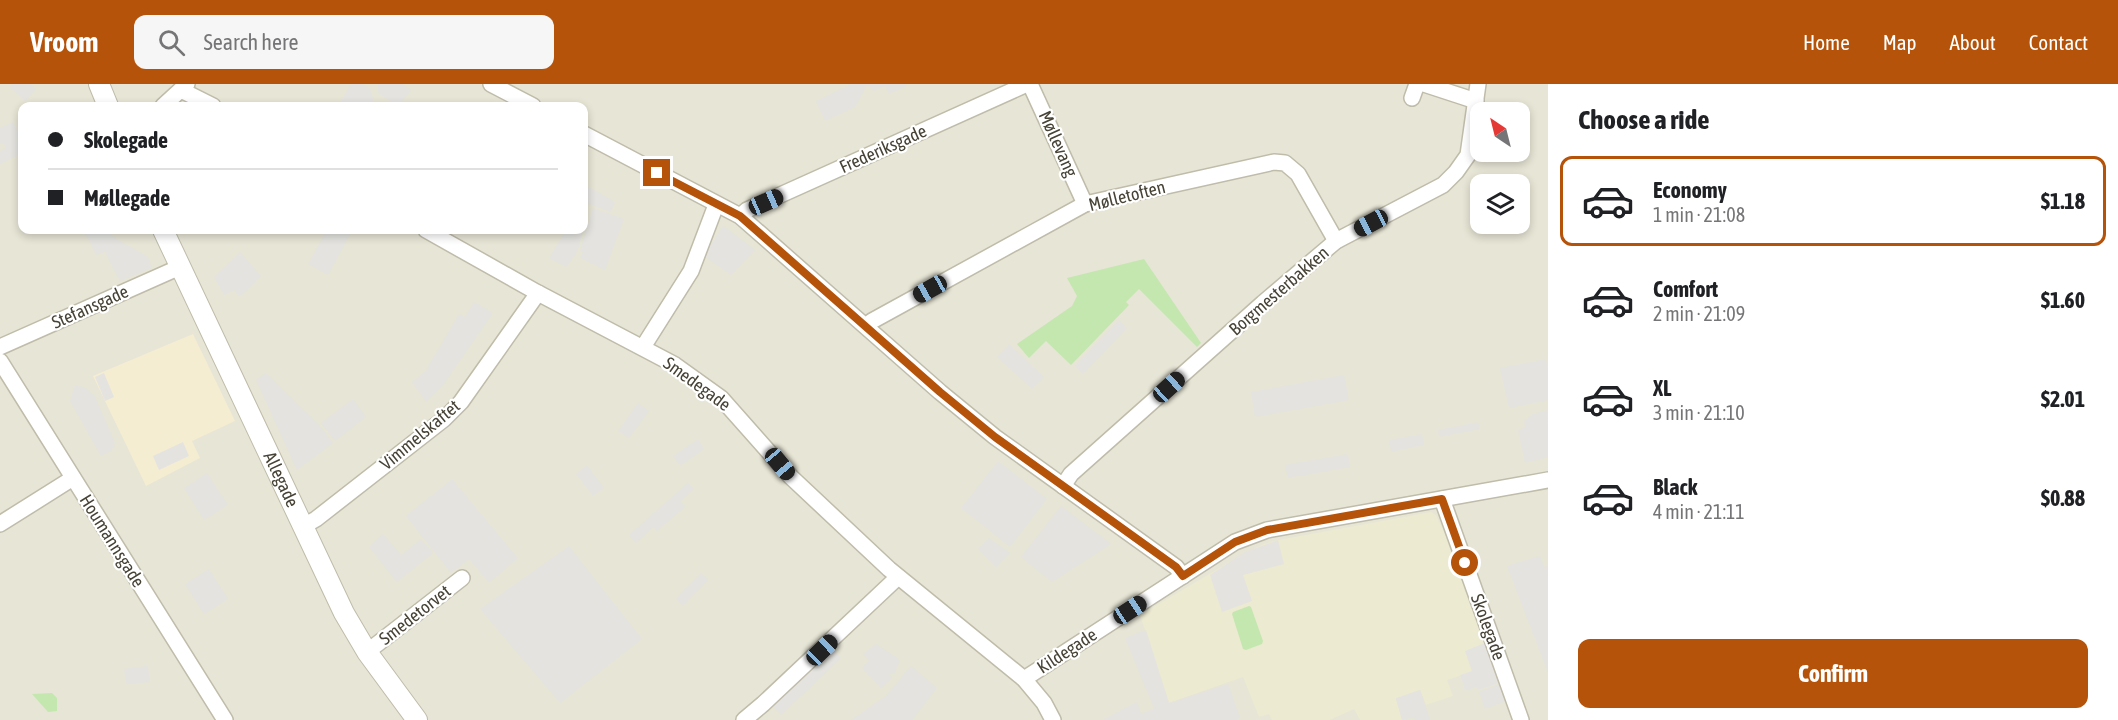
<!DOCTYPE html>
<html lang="en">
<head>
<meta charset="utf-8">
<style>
	body { margin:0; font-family:"Asap Condensed",sans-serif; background:#f6f6f6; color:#202124; height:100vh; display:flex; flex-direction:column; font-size:22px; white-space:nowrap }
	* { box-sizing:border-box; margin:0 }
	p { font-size:20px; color:#757577 }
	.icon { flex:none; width:33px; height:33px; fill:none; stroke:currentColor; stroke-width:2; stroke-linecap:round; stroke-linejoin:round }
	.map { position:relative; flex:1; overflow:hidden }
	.side { display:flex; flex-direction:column; background:#fff; width:570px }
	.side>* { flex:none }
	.hud { position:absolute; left:18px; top:18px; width:570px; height:132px; border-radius:12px; box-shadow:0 3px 9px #0003; display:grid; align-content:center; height:132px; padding:0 30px; background:#fff }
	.needle { width:39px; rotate:325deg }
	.controls { position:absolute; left:1470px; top:18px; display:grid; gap:12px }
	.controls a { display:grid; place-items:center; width:60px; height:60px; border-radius:12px; background:#fff; box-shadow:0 3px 9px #0003; font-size:30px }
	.end { position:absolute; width:27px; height:27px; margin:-14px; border:8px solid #b45309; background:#fff; box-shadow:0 0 0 3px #fff }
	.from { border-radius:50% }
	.car { position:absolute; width:18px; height:36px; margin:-18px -9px; border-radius:8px; box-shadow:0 0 4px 2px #0007; background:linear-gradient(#222 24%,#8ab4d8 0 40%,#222 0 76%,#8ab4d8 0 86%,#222 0) }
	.hud b { display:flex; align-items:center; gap:21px; height:57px; font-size:22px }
	.hud b+b { border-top:2px solid #e0e0e0 }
	.hud i { width:15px; height:15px; background:#202124 }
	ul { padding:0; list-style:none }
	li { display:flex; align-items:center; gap:18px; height:90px; margin:0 12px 9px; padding:0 18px; border:3px solid transparent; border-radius:12px }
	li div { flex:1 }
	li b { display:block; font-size:22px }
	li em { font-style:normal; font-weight:700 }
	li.current { border-color:#b45309 }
	li>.icon { width:54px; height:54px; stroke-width:1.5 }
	h2 { padding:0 30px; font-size:27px; line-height:72px }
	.primary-button { display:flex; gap:12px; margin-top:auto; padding:12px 30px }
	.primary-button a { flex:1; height:69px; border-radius:12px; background:#b45309; color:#fff; font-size:24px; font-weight:700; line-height:69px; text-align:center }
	header { display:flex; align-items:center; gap:36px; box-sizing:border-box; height:84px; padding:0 30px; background:#b45309; color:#fff }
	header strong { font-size:28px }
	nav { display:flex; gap:33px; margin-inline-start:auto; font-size:21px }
	.search { width:420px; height:54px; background:#f6f6f6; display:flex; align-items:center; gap:15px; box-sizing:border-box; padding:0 21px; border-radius:12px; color:#757577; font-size:22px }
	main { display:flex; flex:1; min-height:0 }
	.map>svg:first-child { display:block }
	.residential { fill:#e7e5d5; fill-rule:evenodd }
	.commercial { fill:#f5edd2 }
	.education { fill:#ecead1 }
	.green { fill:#c4e7b0 }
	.parking { fill:#e4e3df }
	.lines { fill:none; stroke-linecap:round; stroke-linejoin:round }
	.minor-casing { stroke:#bfbcaa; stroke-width:18 }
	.tertiary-casing { stroke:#bfbcaa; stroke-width:22 }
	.minor { stroke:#fff; stroke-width:15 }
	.tertiary { stroke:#fff; stroke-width:20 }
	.route { stroke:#b45309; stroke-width:8 }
	.labels { text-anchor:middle; stroke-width:4.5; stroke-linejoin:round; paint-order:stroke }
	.street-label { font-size:18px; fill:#464336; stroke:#fff }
</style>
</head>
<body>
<header>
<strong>Vroom</strong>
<div class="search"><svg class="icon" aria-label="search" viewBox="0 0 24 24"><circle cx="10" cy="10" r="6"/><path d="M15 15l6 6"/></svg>Search here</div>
<nav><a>Home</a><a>Map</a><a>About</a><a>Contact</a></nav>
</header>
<main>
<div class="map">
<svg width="1548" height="636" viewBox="0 0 1548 636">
	<rect width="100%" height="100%" fill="#f3f2e7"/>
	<path class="residential" d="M0,0H1548V636H0ZM22,22H584V146H22ZM1480,28H1520V68H1480ZM1480,100H1520V140H1480Z"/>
	<path class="commercial" d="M193,250L235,337L192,357L200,374L146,402L93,292Z"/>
	<path class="education" d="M1431,428L1436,431L1449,459L1500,599L1479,606L1477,603L1465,607L1460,592L1447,596L1453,612L1426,621L1420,606L1396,615L1402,636H1360L1354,625L1330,636H1272L1269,630L1259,633L1243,593L1169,619L1140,531L1245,469L1264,460L1278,456Z"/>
	<g class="green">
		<path d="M1144,175L1201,259L1197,263L1139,205L1126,218L1129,221L1071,281L1046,257L1029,274L1017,260L1072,222L1077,212L1067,194Z"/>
		<path d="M1249,522L1251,523L1263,557L1262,560L1246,566L1243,565L1232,530L1233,528Z"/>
		<path d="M52,609L57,614V627L48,628L32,610Z"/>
	</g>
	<g class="parking">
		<path d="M13,0H30L36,5L25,17L10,3Z"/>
		<path d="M351,0H362L370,4L374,18L372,22H338Z"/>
		<path d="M379,0H402L411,6L398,22L379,10L377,3Z"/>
		<path d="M852,0H906L907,2L889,10L885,2L874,7L867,1L855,23L825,37L816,17Z"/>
		<path d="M13,38L22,57V78L19,71L0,80V67L6,64L3,59L0,60V44Z"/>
		<path d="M585,101L615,118L611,128L584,118Z"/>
		<path d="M593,124L624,135L605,186L580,174L583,168L580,167Z"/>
		<path d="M723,142L755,166L731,191L704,172Z"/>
		<path d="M84,146H109L113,153L148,173L152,184L120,197L105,168L96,171Z"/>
		<path d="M327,146H341L350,150L328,191L308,180Z"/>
		<path d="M566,146L575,150L576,146H583L578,166L567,183L549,174Z"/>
		<path d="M240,168L261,192L242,211L238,212L235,206L224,211L214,193Z"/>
		<path d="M474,218L493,229L443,301L426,318L412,298L425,288L459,230L465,233Z"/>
		<path d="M1119,236L1127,244L1083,290L1075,282Z"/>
		<path d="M1009,260L1044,293L1032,305L997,273Z"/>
		<path d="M1546,275L1548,287V316L1509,324L1500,284Z"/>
		<path d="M104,289L114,313L105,317L95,293Z"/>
		<path d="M266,289L319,341L333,359L297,386L256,296Z"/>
		<path d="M1344,291L1349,316L1255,333L1251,308Z"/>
		<path d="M75,301L86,304L95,313L115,359L112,366L101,372L70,317Z"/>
		<path d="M353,315L366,333L335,357L321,339Z"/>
		<path d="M638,319L649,327L629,354L618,347Z"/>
		<path d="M1547,326L1548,373L1525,379L1518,346L1525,343L1524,337L1533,330Z"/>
		<path d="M1478,338L1480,345L1439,353L1438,346Z"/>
		<path d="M1422,350L1424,361L1391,368L1389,356Z"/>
		<path d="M698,355L704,365L680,382L673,372Z"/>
		<path d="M183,358L189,372L159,386L153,372Z"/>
		<path d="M1348,370L1350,383L1288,394L1285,381Z"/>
		<path d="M998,377L1047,415L1010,463L961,424Z"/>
		<path d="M587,381L604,404L593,412L576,390Z"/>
		<path d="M207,389L228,421L204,436L184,404Z"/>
		<path d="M452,395L518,474L489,499L469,475L451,489L406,432Z"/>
		<path d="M688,399L694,405L680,417L685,423L657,447L653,443L636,459L629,451Z"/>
		<path d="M1061,422L1111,460L1052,498L1021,473Z"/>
		<path d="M383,450L401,471L421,455L433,469L397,498L369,463Z"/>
		<path d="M989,454L1010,469L996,483L978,465Z"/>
		<path d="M1278,456L1284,480L1243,491L1252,517L1222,528L1210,491L1245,468Z"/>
		<path d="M569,462L642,555L560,619L480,525Z"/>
		<path d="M1540,472L1544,483L1548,482V589L1507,482Z"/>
		<path d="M209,485L228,515L204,530L185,500Z"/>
		<path d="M701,489L708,496L683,522L676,515Z"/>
		<path d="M1146,546L1169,619L1228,600L1240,634L1235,636H1102L1137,618L1141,630L1154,624L1125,554Z"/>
		<path d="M1485,559L1500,599L1479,606L1477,603L1465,607L1460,591L1472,587L1465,567Z"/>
		<path d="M876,560L900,576L894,590L888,589L892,594L881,604L862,584L869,577L863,570Z"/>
		<path d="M833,566L841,574L781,631L773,622Z"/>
		<path d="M148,582L150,598L126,600L124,585Z"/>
		<path d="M911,582L937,604L912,636H851L886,612Z"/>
		<path d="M1500,600L1507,617L1485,625L1479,608Z"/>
		<path d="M1420,606L1430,636H1415L1414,633L1402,636L1396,614Z"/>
	</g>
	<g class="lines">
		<defs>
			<g id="minor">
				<path d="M491,0L533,22"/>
				<path d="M1030,0L1085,120"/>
				<path d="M1424,0L1476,17"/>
				<path d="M181,6L213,22"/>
				<path d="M1412,14L1417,0"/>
				<path d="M163,22L187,0"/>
				<path d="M584,50L740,132L940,308L995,353L1176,483L1183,492"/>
				<path d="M740,132L747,126L1027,0"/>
				<path d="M426,146L538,209L675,281L721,314L791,393L889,485L1024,595L1044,619L1053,636"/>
				<path d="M866,242L872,237L1085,120L1274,78L1285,79L1298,90L1336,157"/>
				<path d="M0,263L180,183"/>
				<path d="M643,263L691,187L716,121"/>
				<path d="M0,277L225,636"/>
				<path d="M1063,402L1071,390L1263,219L1336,157L1443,101L1456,88L1468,71L1478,0"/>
				<path d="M1442,415L1521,636"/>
				<path d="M0,440L73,394"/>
				<path d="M302,443L316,435L444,335L461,318L538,209"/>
				<path d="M367,568L462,494"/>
				<path d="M1024,595L1235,458L1267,446L1548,396"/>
				<path d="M744,636L763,620L898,493"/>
			</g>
			<g id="tertiary">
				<path d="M99,0L108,22"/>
				<path id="s1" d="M163,146L344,529L367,568L417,636"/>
			</g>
		</defs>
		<use href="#minor" class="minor-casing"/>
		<use href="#tertiary" class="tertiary-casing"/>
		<use href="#minor" class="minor"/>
		<use href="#tertiary" class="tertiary"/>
	</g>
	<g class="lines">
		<path class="route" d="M657,89L740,132L940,308L995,353L1176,483L1183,492L1235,458L1267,446L1442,415L1465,479"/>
	</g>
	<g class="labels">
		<g class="street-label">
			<text transform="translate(1058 60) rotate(66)" y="6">Møllevang</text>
			<text transform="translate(883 65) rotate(-24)" y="6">Frederiksgade</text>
			<text transform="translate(1127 112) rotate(-14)" y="6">Mølletoften</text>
			<text transform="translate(1279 207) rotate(-41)" y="6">Borgmesterbakken</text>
			<text transform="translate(90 223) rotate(-24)" y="6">Stefansgade</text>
			<text transform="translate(697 300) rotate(36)" y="6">Smedegade</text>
			<text transform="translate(420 351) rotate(-40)" y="6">Vimmelskaftet</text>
			<text dy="6" stroke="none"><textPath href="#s1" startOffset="276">Allegade</textPath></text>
			<text transform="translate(112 457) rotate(58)" y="6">Houmannsgade</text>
			<text transform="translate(415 531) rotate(-38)" y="6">Smedetorvet</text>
			<text transform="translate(1488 543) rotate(70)" y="6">Skolegade</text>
			<text transform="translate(1067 567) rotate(-33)" y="6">Kildegade</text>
		</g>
	</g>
</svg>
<div class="controls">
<a><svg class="needle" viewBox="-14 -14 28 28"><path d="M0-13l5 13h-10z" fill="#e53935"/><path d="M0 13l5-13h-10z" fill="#757577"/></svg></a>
<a><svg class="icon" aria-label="layers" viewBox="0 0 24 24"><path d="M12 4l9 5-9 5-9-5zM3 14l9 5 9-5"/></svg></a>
</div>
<i class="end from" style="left:1465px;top:479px"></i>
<i class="end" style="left:657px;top:89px"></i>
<i class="car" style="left:766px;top:118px;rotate:66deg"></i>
<i class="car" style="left:1371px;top:139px;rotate:242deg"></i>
<i class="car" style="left:930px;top:205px;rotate:241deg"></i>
<i class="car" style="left:1169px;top:303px;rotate:48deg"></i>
<i class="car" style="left:780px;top:380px;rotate:140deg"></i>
<i class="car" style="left:1130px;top:526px;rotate:57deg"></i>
<i class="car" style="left:822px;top:566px;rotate:46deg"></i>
<div class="hud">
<b><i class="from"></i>Skolegade</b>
<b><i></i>Møllegade</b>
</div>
</div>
<section class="side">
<h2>Choose a ride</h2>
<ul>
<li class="current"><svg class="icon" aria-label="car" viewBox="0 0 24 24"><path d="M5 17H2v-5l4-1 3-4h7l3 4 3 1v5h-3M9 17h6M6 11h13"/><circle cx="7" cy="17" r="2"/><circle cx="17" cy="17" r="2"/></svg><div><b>Economy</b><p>1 min · 21:08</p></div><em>$1.18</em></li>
<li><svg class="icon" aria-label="car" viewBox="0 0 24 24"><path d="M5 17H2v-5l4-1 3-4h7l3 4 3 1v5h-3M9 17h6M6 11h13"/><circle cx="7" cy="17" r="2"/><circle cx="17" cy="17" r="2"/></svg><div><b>Comfort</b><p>2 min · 21:09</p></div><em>$1.60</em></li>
<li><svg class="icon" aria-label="car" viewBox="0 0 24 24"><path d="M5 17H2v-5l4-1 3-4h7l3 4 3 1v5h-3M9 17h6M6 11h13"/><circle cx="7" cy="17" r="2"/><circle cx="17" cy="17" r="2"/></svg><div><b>XL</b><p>3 min · 21:10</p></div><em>$2.01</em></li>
<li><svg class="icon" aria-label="car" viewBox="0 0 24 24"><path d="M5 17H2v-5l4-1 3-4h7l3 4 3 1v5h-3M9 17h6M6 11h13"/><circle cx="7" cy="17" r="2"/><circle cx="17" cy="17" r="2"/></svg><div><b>Black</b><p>4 min · 21:11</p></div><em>$0.88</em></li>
</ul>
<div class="primary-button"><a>Confirm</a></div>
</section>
</main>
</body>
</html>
